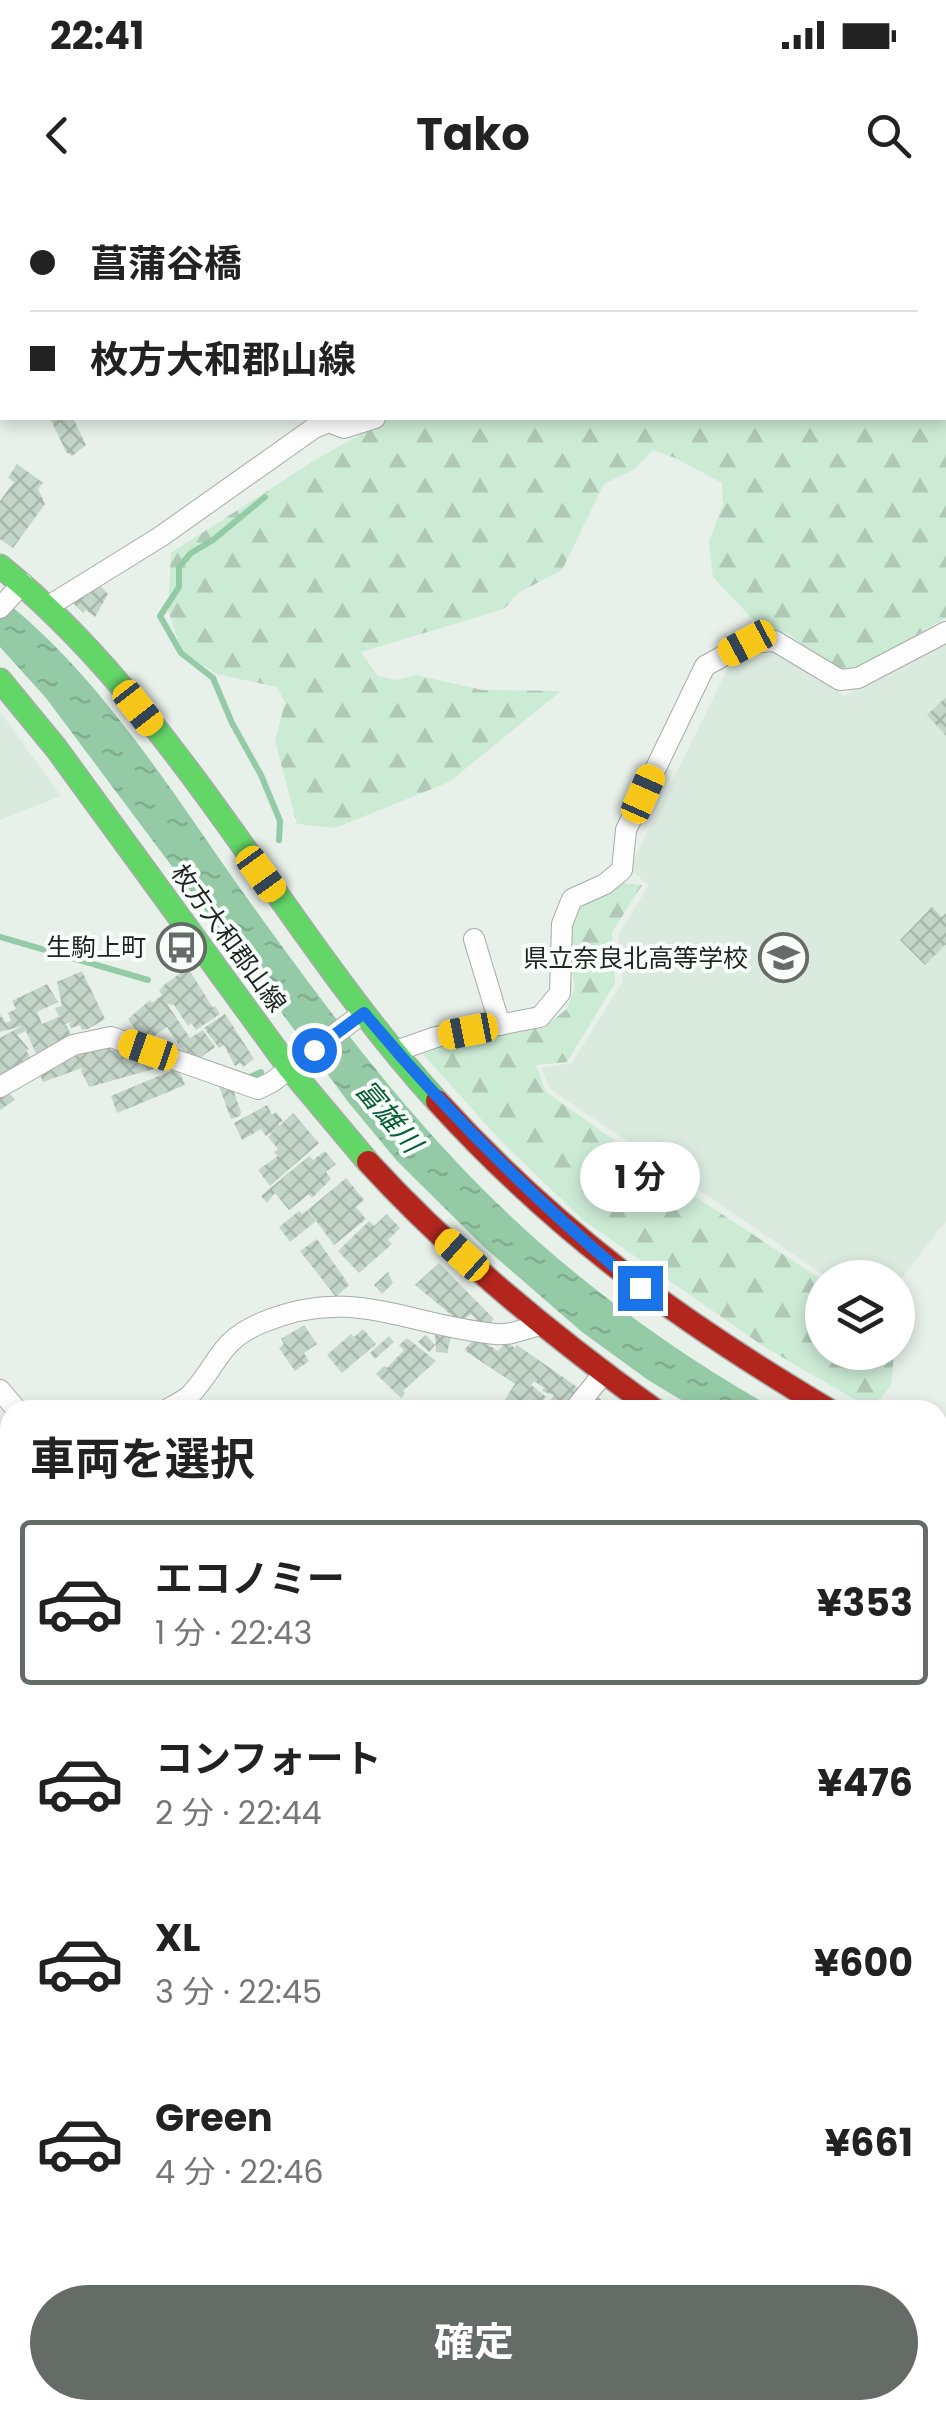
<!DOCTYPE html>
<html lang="ja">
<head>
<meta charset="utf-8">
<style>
	body { margin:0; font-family:Poppins,"Noto Sans JP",sans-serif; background:#f6f6f6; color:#222; height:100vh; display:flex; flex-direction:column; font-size:38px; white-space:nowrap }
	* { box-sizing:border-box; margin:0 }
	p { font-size:32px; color:#767676 }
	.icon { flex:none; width:55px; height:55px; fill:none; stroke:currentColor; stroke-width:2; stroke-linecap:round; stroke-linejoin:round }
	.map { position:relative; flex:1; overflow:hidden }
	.sheet { position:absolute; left:0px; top:1200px; width:948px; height:1020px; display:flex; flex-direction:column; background:#fff; border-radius:30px 30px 0 0; box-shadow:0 5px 15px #0003 }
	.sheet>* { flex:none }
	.banner { position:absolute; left:0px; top:0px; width:948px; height:220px; box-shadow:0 5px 15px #0003; display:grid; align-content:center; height:220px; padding:0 30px; background:#fff }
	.buttons { position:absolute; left:805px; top:1060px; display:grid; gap:20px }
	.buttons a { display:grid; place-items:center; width:110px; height:110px; border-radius:50%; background:#fff; box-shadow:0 5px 15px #0003; font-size:50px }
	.end { position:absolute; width:45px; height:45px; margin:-22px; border:12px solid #1a73e8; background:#fff; box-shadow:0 0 0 5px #fff }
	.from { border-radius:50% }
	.bubble { position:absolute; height:70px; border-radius:35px; background:#fff; box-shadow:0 5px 15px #0003; font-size:32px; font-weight:700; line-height:70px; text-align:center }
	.car { position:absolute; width:30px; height:60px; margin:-30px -15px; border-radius:12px; box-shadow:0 0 8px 2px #0007; background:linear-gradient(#f5c518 24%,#345 0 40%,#f5c518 0 76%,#345 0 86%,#f5c518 0) }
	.banner b { display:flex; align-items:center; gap:35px; height:95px; font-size:38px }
	.banner b+b { border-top:2px solid #e0e0e0 }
	.banner i { width:25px; height:25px; background:#222 }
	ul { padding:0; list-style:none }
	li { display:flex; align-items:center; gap:30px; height:165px; margin:0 20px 15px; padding:0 10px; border:5px solid transparent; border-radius:10px }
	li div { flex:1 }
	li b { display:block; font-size:38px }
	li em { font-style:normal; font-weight:700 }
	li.selected { border-color:#656b66 }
	li>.icon { width:90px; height:90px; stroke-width:1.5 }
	h2 { padding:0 30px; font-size:45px; line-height:120px }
	.cta { display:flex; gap:20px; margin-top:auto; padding:20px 30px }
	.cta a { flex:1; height:115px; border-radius:60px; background:#656b66; color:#fff; font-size:40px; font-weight:700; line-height:115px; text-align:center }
	.status { display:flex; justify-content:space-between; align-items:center; height:70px; padding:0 50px; background:#fff; direction:ltr }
	.status svg { height:28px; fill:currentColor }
	header { display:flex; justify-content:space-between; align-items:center; height:130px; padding:0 30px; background:#fff; font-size:45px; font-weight:700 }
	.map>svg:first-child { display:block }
	.built { fill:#daeade }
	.forest { fill:url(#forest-firs) }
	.garden { fill:url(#garden-furrows) }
	.water { fill:url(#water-ripples) }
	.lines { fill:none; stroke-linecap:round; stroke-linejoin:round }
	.stream { stroke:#95caa6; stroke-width:6 }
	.building { fill:url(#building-cross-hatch) }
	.street-casing { stroke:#a7aca8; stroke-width:22 }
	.fast-casing { stroke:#a7aca8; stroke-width:25 }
	.slow-casing { stroke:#a7aca8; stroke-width:25 }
	.jam-casing { stroke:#a7aca8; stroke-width:25 }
	.street { stroke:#fcfdfc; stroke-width:20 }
	.fast { stroke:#63d668; stroke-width:22 }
	.slow { stroke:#ff974d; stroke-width:22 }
	.jam { stroke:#b3261e; stroke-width:22 }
	.route { stroke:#1a73e8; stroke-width:12 }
	.labels { text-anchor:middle; stroke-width:8; stroke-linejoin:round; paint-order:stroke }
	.street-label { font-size:25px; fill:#1e241f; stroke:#f8fefa }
	.poi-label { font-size:25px; fill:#1e241f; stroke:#f8fefa; text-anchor:end }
	.water-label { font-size:28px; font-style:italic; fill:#075e31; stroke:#f8fefa }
</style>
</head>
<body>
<div class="status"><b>22:41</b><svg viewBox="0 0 49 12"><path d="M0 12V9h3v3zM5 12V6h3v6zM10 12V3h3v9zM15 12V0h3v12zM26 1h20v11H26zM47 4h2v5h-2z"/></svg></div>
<header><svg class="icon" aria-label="back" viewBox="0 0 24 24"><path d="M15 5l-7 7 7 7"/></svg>Tako<svg class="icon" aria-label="search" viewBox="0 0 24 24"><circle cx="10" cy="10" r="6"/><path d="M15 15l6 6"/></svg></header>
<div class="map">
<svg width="946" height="2220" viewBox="0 0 946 2220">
	<defs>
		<pattern id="forest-firs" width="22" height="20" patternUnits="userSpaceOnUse" patternTransform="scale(2.5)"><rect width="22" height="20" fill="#ccebd5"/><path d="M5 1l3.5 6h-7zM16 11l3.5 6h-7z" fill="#afc9b6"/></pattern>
		<pattern id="garden-furrows" width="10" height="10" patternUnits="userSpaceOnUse" patternTransform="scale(2.5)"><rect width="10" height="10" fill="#ccebd5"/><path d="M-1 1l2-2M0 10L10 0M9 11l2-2" fill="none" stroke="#afc9b6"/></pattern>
		<pattern id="water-ripples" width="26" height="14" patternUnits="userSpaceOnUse" patternTransform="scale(2.5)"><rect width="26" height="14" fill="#95caa6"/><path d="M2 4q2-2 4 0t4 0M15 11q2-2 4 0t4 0" fill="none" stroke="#80ad8e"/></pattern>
		<pattern id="building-cross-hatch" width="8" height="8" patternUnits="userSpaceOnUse" patternTransform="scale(2.5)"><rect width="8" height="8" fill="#c3d5c8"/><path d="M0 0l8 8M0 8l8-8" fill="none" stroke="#a7b7ab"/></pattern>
	</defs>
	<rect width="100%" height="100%" fill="#e8f0ea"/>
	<g class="built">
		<path d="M946,437V1021L898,1083V1078L827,1077L550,889L541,868L572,863L623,781L618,735L649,685L629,669L728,468L774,452L844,496Z"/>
		<path d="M0,512L61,596L0,620Z"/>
	</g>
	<g class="forest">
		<path d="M833,0H946V418L852,472L839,474L788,433L761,428L713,377L709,342L723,304L722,283L675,258L653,250L635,269L604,284L562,370L518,393L504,409L361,452L378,476L396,480L417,475L482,490L561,491L449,582L335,628L297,624L275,541L285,503L277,487L217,474L181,452L168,409L171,353L315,260L390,218H945V2H829Z"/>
		<path d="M624,683L642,685L612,732L615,783L567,862L536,865L546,892L673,982L822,1080V1152L894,1153L891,1186L871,1209L763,1146L583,1020L498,938L423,854L454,841L543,828L567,809L575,788L567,744L573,710L597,692Z"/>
	</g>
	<path class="garden" d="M0,0H271L2,2V16Z"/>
	<g class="water">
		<path d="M0,397C107,481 178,603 257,712C317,795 380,880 450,955C544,1057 657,1143 777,1210H698L648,1180L582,1132L484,1047L397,961L349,903L46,498L0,447Z"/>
		<path d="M938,1303L946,1308V1356L938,1351Z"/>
	</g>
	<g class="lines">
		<g class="stream">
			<path d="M265,297L213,340L191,353L179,367V387L160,416L181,453L213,478L232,523L261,575L280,621L279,640"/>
			<path d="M0,737L148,780"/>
			<path d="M248,878L261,872"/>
		</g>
	</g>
	<g class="building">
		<path d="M56,218H73L86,245L72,256L66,252L51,220Z"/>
		<path d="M17,264L43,283L38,289L45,304L13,348L0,339V301L14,282L8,278Z"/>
		<path d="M97,382L108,394L95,417L86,410L83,413L73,403Z"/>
		<path d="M946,497V536L927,515Z"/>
		<path d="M932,707L942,717L946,713V744L925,765L900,740Z"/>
		<path d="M188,768L213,808L215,806L220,814L196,830L191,823L188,826L174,805L167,804L190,838L203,830L215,847L197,860L187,857L167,827L147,841L142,839L128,819L150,800L152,803L162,795L159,791L165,784Z"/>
		<path d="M82,771L105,819L88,829L82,830L80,825L71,828L69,824L72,821L62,826L66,825L72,837L36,854L26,831L17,835L29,849L26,850L30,857L0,875V838L22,826L0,832V814L6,823L11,821L8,813L16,809L12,801L47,784L58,802L37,812L42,824L59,817L55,808L62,806L57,782Z"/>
		<path d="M225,814L254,859L243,867L240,863L235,866L224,845L219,848L204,828Z"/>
		<path d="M108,843L111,850L120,847L124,855L134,851L136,858L143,856L146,861L151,860L154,869L89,887L81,871L82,868L43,882L38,871Z"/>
		<path d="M178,868L185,885L117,913L111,896Z"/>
		<path d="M231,884L241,912L240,916L231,919L219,886Z"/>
		<path d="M9,892L15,900L0,910V898Z"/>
		<path d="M267,905L272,915L276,912L283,921L278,924L280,927L266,936L261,929L242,940L234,923Z"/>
		<path d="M293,913L319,943L270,986L258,970L278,956L274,952L278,949L268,937Z"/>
		<path d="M325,951L336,964L326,972L331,979L312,998L309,994L289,1010L275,993L267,1003L261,996L309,956L313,960Z"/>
		<path d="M346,978L364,1000L356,1007L366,1019L334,1045L308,1010Z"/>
		<path d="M307,1010L316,1021L290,1042L279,1027L299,1011L302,1014Z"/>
		<path d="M387,1014L400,1028L388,1040L392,1044L359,1073L338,1051L369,1021L374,1026Z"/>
		<path d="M317,1039L349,1085L336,1097L300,1051Z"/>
		<path d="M439,1063L494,1119L489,1125L478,1122L471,1114L463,1120L455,1118L415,1085Z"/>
		<path d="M388,1072L393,1083L382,1094L374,1085Z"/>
		<path d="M304,1125L317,1144L304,1153L309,1161L295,1171L279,1148L284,1144L281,1139Z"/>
		<path d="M363,1129L376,1144L342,1173L327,1155L351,1134L354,1137Z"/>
		<path d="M426,1135L435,1145L429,1152L418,1142Z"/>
		<path d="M435,1135L451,1137L447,1153L436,1152Z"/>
		<path d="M389,1136L394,1142L375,1159L370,1153Z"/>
		<path d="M476,1137L498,1151L506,1142L515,1148L517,1145L580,1189L565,1210H544L554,1195L542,1191L544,1188L534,1181L531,1185L520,1176L546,1197L537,1210H498L515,1184L464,1150Z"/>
		<path d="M407,1138L436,1161L403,1191L405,1193L401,1198L376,1174L384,1166L387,1168L404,1150L399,1145Z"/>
		<path d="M598,1197L611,1210H585Z"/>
		<path d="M0,1292L10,1297V1340L0,1331Z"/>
		<path d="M938,1414L946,1419V1460L941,1458L944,1453L938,1450Z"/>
		<path d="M6,1590L10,1592V1618L0,1614V1592L5,1594Z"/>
		<path d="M2,1620L10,1623V1650L0,1646Z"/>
		<path d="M5,1680L10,1682V1712L0,1708V1690Z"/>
		<path d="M0,1713L10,1718V1745L6,1749L0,1747Z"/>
		<path d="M0,1879L10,1883V1912L0,1908Z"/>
		<path d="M0,1916L10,1920V1938L5,1940L0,1937Z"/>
		<path d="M7,2001L10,2003V2055L0,2048V2010Z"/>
		<path d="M75,2210H98L90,2220Z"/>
		<path d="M195,2210H225L219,2220H212Z"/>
		<path d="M238,2210H256L266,2216L264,2220H232Z"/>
		<path d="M349,2210H379L380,2214L377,2220H344Z"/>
		<path d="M498,2210H545L540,2217L532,2211L527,2220H494Z"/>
		<path d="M571,2210H593L600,2215L597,2220H564Z"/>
		<path d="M604,2210H633V2211L606,2219Z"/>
		<path d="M675,2210H705L712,2217L709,2220H670Z"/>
		<path d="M794,2210L815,2220H770L783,2211L789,2214Z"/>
	</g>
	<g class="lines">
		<defs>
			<g id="street">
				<path d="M752,0L756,2"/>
				<path d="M653,2L656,0"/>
				<path d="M678,2L681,0"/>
				<path d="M814,2L819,0"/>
				<path d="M0,31L2,34"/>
				<path d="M0,185L2,180"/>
				<path d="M47,407L160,337L314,228L329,222L344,228L375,218"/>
				<path d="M0,408L23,383"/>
				<path d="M474,739L500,825"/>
				<path d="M396,851L436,837L540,817L560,793L562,724L572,699L605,684L622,670L626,630L705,466L747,443L775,441L840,480L858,478L946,432"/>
				<path d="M0,887L73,845L111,837L258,889L272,882L363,813"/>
				<path d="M0,1190L17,1210"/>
				<path d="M166,1210C175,1205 186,1200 192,1193C219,1163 219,1141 261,1123C352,1084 408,1126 496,1134C510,1136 527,1128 541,1125"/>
				<path d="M574,1210L603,1174"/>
				<path d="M0,1252L10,1249"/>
				<path d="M0,1565L10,1569"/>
				<path d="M0,1665L10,1669"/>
				<path d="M0,1766L10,1770"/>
				<path d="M938,1770L946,1763"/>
				<path d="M0,1829L10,1805"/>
				<path d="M938,2069L946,2032"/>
				<path d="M721,2210L730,2220"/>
				<path d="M175,2220L181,2210"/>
				<path d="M286,2220L291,2210"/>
				<path d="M553,2220L559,2210"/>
				<path d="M835,2220L839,2210"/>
			</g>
			<g id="fast">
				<path d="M0,366C176,508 285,734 437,901"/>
				<path d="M0,480L56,548L290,869L368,962"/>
				<path d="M938,1811L946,1805"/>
			</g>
			<g id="slow">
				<path d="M938,1272L946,1277"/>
				<path d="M938,1378L946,1383"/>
				<path d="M422,2220L428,2210"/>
			</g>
			<g id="jam">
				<path d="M437,901C556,1032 678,1120 829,1210"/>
				<path d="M368,962C454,1056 552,1136 655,1210"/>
			</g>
		</defs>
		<use href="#street" class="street-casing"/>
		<use href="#fast" class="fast-casing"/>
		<use href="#slow" class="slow-casing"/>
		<use href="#jam" class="jam-casing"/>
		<use href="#street" class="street"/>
		<use href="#fast" class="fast"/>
		<use href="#slow" class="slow"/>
		<use href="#jam" class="jam"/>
	</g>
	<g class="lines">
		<path class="route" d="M314,850L364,813C448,914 538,1004 640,1088"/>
	</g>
	<defs>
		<symbol id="bus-ring" viewBox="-11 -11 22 22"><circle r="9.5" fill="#f8fefa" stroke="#656b66" stroke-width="1.5"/><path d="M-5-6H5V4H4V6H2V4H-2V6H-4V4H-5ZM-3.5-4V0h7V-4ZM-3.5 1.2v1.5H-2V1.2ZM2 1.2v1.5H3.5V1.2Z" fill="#656b66"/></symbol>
		<symbol id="school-ring" viewBox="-11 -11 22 22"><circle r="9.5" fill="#f8fefa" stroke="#656b66" stroke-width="1.5"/><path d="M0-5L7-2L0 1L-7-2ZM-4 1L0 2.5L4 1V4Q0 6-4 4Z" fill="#656b66"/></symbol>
	</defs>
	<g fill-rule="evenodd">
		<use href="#bus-ring" x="154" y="720" width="55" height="55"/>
		<use href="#school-ring" x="756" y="730" width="55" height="55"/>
	</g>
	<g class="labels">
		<g class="street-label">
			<text transform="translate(229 738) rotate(54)" y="9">枚方大和郡山線</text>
		</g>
		<g class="poi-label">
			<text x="146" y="756">生駒上町</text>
			<text x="748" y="767">県立奈良北高等学校</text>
		</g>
		<g class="water-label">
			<text transform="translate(389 916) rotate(50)" y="10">富雄川</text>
		</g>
	</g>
</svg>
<div class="buttons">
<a><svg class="icon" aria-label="layers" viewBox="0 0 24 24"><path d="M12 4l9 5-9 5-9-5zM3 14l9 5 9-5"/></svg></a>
</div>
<i class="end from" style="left:314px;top:850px"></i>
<i class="end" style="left:640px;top:1088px"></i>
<div class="bubble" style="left:580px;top:942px;width:120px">1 分</div>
<i class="car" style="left:747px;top:443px;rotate:242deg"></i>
<i class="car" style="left:138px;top:508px;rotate:142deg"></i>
<i class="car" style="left:643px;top:594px;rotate:24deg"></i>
<i class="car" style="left:261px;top:674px;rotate:144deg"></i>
<i class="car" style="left:468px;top:831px;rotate:259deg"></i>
<i class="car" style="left:148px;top:850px;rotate:289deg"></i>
<i class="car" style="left:462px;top:1055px;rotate:312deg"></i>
<div class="banner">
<b><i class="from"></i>菖蒲谷橋</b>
<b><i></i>枚方大和郡山線</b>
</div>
<section class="sheet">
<h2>車両を選択</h2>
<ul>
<li class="selected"><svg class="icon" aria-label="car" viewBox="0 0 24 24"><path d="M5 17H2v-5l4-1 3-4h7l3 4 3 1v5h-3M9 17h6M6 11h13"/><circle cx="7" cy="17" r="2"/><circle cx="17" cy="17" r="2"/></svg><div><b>エコノミー</b><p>1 分 · 22:43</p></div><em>¥353</em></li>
<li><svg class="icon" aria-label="car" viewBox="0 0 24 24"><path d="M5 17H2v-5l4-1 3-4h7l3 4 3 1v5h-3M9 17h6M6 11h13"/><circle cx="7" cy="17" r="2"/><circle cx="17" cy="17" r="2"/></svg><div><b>コンフォート</b><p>2 分 · 22:44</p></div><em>¥476</em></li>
<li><svg class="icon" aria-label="car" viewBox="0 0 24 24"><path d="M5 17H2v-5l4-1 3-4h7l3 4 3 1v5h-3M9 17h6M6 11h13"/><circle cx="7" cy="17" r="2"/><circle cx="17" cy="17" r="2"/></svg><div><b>XL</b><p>3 分 · 22:45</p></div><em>¥600</em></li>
<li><svg class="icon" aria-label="car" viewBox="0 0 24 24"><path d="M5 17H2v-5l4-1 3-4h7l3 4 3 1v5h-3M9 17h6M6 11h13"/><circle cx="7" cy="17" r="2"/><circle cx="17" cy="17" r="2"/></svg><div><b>Green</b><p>4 分 · 22:46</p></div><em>¥661</em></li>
</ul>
<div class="cta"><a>確定</a></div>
</section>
</div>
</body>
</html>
